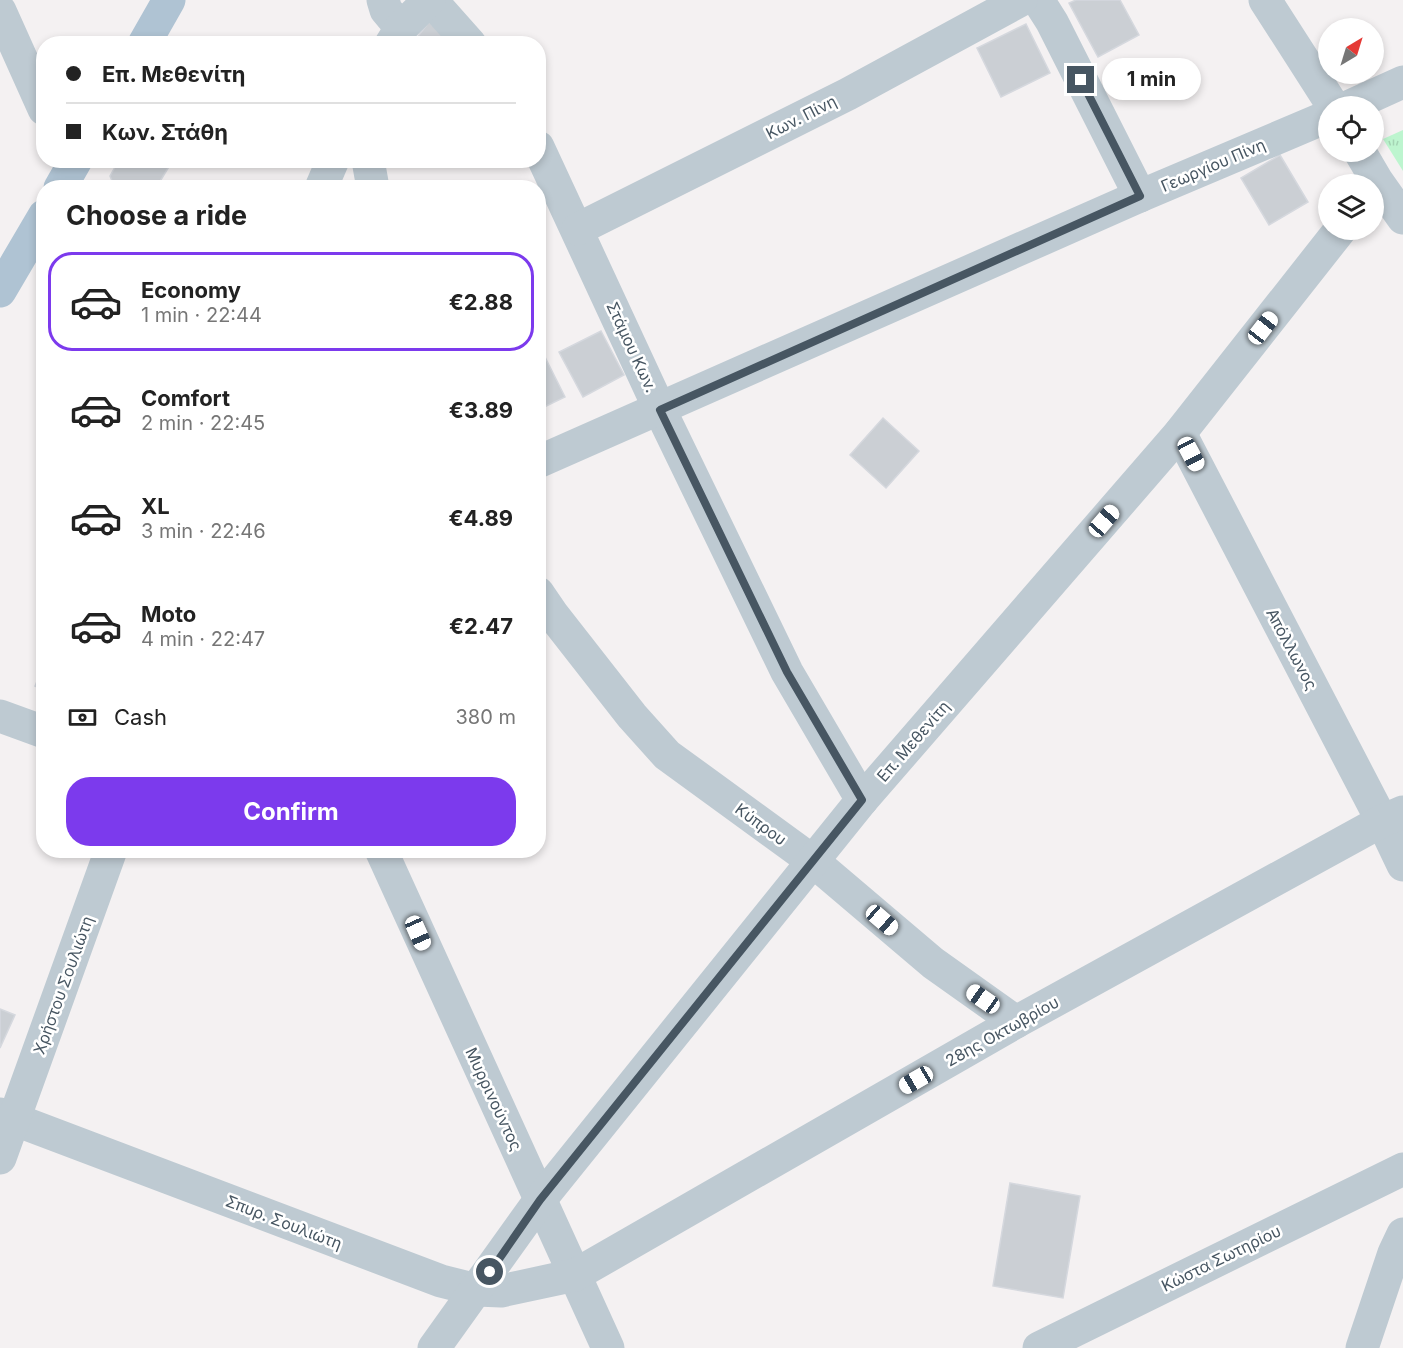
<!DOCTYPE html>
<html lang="en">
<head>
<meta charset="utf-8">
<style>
	body { margin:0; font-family:Inter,sans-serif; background:#f2f2f2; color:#222; height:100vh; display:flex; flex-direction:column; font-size:22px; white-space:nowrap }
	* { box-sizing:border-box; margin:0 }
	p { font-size:20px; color:#767676 }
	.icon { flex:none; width:33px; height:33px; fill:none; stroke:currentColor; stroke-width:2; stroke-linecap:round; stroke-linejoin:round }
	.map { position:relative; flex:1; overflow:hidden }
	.details { position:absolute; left:36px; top:180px; width:510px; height:678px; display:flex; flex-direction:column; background:#fff; border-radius:24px; box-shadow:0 3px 9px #0003 }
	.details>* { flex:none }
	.banner { position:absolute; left:36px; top:36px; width:510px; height:132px; border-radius:24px; box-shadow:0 3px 9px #0003; display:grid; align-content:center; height:132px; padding:0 30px; background:#fff }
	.needle { width:39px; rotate:38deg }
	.fabs { position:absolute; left:1318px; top:18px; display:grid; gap:12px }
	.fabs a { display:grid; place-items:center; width:66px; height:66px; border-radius:50%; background:#fff; box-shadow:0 3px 9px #0003; font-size:30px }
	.end { position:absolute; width:27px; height:27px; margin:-14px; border:8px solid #475662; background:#fff; box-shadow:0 0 0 3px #fff }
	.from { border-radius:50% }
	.bubble { position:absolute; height:42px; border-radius:21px; background:#fff; box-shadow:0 3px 9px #0003; font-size:20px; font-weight:700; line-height:42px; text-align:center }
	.car { position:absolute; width:18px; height:36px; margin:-18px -9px; border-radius:8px; box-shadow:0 0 4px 2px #0007; background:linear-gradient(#fff 24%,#345 0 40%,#fff 0 76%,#345 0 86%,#fff 0) }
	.banner b { display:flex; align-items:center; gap:21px; height:57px; font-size:22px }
	.banner b+b { border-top:2px solid #e0e0e0 }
	.banner i { width:15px; height:15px; background:#222 }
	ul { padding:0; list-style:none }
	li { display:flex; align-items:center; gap:18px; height:99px; margin:0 12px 9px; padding:0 18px; border:3px solid transparent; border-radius:24px }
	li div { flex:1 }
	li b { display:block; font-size:22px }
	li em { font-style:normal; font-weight:700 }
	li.selected { border-color:#7c3aed }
	li>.icon { width:54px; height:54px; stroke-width:1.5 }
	h2 { padding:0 30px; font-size:27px; line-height:72px }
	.pay { display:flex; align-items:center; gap:15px; height:66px; padding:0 30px; font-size:22px }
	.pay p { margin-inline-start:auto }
	.button { display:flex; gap:12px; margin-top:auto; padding:12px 30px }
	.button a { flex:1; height:69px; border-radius:24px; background:#7c3aed; color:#fff; font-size:24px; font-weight:700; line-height:69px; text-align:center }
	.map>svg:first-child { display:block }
	.park { fill:url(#park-tufts) }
	.building { fill:#cbcfd4; stroke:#d5d8de; stroke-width:1.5 }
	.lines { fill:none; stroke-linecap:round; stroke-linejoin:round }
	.minor { stroke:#becad2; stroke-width:33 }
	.major { stroke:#afc3d3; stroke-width:33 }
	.route { stroke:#475662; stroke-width:8 }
	.labels { text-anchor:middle; stroke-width:5; stroke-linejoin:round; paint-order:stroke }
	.street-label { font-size:16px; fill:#475662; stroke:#fff }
</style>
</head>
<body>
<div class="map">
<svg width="1403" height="1348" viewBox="0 0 1403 1348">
	<defs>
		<pattern id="park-tufts" width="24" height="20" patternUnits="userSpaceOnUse" patternTransform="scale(1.5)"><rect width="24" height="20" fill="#bdf5cf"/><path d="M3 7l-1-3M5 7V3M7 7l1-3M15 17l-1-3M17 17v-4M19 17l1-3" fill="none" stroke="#a4d4b4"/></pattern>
	</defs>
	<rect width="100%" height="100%" fill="#f4f1f2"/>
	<path class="park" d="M1403,130V171L1383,139Z"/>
	<g class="building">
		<path d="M1076,0H1120L1139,35L1098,57L1069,3Z"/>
		<path d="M429,22L455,44H412Z"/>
		<path d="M1026,24L1050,73L1001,97L977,48Z"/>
		<path d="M1280,155L1308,202L1269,225L1241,178Z"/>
		<path d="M119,160H173L159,183L160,188H115L110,176Z"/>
		<path d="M601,331L624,375L583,397L559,352Z"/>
		<path d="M538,343L565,397L538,410Z"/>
		<path d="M883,418L919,451L886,488L850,455Z"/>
		<path d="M44,665V690L35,686Z"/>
		<path d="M0,1009L15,1015L0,1048Z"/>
		<path d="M1010,1183L1080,1196L1063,1298L993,1286Z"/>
	</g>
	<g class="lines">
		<g class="minor">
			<path d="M383,0L386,10L401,28"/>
			<path d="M431,0L470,44"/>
			<path d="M1038,0L1052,22L1140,196"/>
			<path d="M1265,0L1333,106"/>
			<path d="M0,11L44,109"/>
			<path d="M391,44L401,28L429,0"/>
			<path d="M1350,106L1403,82"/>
			<path d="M538,147L660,410L787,672L862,800"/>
			<path d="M1360,152L1377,181L1403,218"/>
			<path d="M368,160L373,188"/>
			<path d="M321,188L333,160"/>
			<path d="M578,229L848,94L1021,0"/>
			<path d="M1180,433L1382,821L1403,865"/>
			<path d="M538,462L1140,196L1329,116"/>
			<path d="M538,593L553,615L632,716L667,755L814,862L933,963L1016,1022"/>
			<path d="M0,716L44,732"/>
			<path d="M381,850L608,1348"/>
			<path d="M0,1114L441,1281L477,1290L501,1291L575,1275L1016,1022L1382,821L1403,812"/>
			<path d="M0,1158L111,850"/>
			<path d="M434,1348L540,1200L862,800L1180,433L1340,230"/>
			<path d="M1039,1348L1403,1169"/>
			<path d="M1362,1348L1394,1253L1403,1234"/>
		</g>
		<g class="major">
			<path d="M144,44L169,0"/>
			<path d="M60,188L76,160"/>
			<path d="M0,291L44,216"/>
		</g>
	</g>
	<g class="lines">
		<path class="route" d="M490,1272L540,1200L862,800L787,672L660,410L1140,196L1081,80"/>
	</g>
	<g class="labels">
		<g class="street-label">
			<text transform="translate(801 117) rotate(-27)" y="6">Κων. Πίνη</text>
			<text transform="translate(1213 165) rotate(-23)" y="6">Γεωργίου Πίνη</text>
			<text transform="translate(632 347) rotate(65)" y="6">Στάμου Κων.</text>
			<text transform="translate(1292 649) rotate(62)" y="6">Απόλλωνος</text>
			<text transform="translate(913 741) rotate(-49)" y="6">Επ. Μεθενίτη</text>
			<text transform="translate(761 824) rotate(36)" y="6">Κύπρου</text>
			<text transform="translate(63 985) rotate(-70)" y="6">Χρήστου Σουλιώτη</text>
			<text transform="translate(1002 1031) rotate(-29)" y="6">28ης Οκτωβρίου</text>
			<text transform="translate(494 1099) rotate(65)" y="6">Μυρρινούντος</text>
			<text transform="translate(284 1222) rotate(21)" y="6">Σπυρ. Σουλιώτη</text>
			<text transform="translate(1221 1258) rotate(-26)" y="6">Κώστα Σωτηρίου</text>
		</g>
	</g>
</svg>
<div class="fabs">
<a><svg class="needle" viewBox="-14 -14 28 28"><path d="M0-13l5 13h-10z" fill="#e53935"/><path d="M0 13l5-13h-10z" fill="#767676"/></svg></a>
<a><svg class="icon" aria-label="locate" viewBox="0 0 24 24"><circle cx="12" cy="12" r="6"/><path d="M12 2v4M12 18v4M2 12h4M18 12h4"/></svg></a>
<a><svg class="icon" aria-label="layers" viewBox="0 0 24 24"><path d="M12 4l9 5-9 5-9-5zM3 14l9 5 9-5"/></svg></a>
</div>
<i class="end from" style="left:490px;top:1272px"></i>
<i class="end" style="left:1081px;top:80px"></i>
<div class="bubble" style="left:1102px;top:58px;width:99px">1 min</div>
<i class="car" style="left:1263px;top:328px;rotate:38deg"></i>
<i class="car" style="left:1191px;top:454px;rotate:152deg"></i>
<i class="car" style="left:1104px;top:521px;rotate:41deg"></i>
<i class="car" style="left:882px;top:920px;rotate:131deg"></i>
<i class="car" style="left:418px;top:933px;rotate:156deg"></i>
<i class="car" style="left:983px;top:999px;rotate:305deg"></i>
<i class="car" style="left:916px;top:1080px;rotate:240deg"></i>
<div class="banner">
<b><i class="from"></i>Επ. Μεθενίτη</b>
<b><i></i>Κων. Στάθη</b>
</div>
<section class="details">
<h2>Choose a ride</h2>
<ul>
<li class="selected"><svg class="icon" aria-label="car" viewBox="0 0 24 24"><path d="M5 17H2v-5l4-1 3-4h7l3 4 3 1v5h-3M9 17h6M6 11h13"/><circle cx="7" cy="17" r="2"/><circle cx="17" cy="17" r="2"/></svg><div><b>Economy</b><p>1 min · 22:44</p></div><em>€2.88</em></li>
<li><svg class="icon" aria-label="car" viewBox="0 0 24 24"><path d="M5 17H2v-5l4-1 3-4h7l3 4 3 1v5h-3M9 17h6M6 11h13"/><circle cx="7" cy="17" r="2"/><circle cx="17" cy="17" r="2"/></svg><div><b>Comfort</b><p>2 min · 22:45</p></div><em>€3.89</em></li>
<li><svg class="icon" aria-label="car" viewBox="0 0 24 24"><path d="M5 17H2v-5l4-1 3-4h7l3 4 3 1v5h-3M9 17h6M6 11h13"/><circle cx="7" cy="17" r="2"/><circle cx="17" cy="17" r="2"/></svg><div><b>XL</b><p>3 min · 22:46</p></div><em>€4.89</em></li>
<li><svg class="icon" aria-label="car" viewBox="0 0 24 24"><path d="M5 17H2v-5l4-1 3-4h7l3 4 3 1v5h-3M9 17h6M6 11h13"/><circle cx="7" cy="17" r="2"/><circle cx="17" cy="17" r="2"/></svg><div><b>Moto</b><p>4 min · 22:47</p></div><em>€2.47</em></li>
</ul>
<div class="pay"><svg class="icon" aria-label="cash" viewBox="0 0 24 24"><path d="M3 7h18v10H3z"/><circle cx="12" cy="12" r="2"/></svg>Cash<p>380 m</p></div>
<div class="button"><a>Confirm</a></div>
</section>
</div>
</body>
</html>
